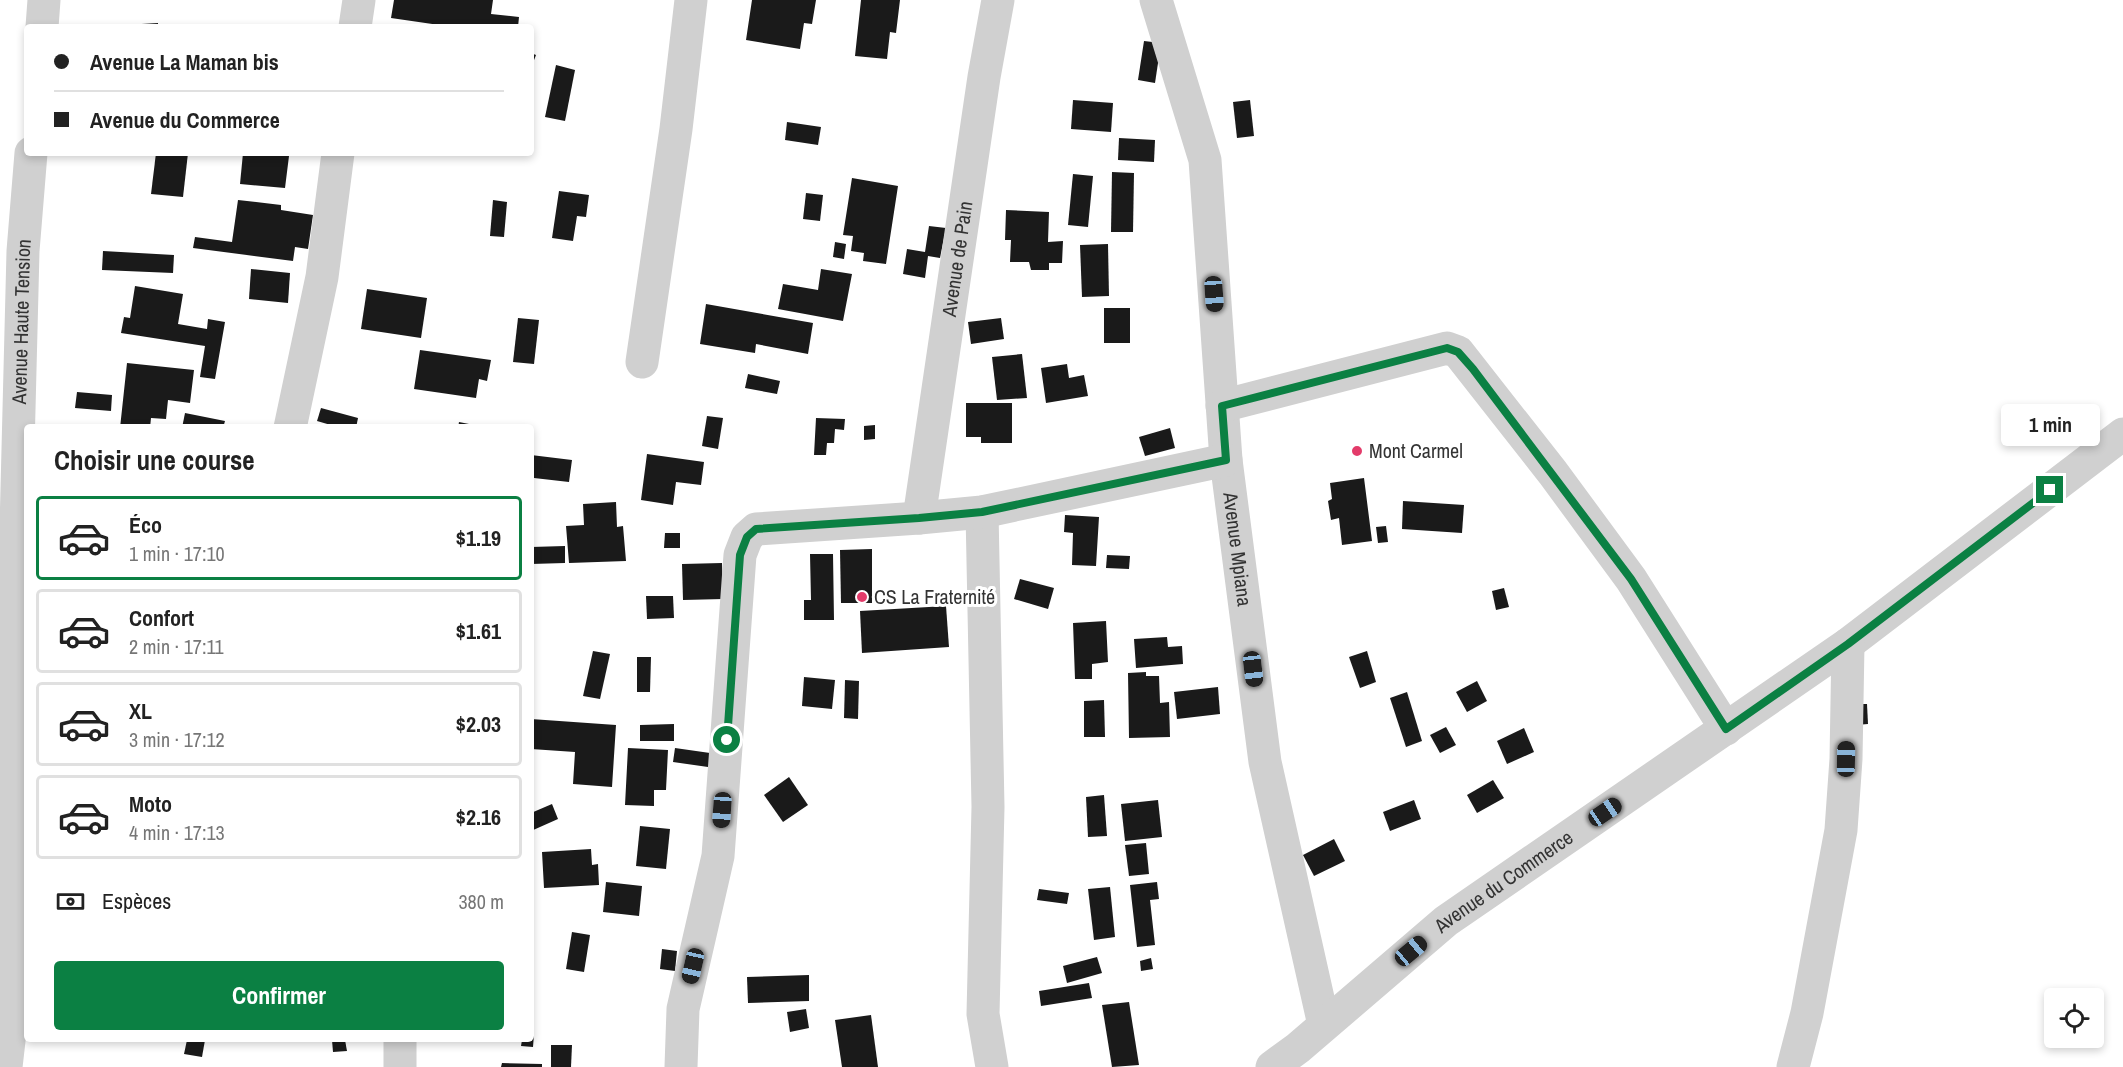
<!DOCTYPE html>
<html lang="fr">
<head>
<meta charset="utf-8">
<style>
	body { margin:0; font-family:"Archivo Narrow",sans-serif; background:#f2f2f2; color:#222; height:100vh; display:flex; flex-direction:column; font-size:22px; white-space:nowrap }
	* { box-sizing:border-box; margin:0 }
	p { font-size:20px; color:#767676 }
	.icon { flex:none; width:33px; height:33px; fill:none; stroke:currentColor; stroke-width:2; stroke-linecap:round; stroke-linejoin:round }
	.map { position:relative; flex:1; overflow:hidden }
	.drawer { position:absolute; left:24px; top:424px; width:510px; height:618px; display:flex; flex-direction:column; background:#fff; border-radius:6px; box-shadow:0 3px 9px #0003 }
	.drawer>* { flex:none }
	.guide { position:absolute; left:24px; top:24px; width:510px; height:132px; border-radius:6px; box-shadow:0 3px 9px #0003; display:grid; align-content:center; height:132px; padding:0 30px; background:#fff }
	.buttons { position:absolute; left:2044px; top:988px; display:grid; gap:12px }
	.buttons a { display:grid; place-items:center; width:60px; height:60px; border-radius:6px; background:#fff; box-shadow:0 3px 9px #0003; font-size:30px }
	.end { position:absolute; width:27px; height:27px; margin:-14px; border:8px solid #0b8043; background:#fff; box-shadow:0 0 0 3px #fff }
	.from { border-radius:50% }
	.bubble { position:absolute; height:42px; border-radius:6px; background:#fff; box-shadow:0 3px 9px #0003; font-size:20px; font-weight:700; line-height:42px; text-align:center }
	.car { position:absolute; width:18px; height:36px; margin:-18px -9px; border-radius:8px; box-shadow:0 0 4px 2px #0007; background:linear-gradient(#222 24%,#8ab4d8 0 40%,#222 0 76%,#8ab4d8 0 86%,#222 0) }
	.guide b { display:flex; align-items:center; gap:21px; height:57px; font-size:22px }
	.guide b+b { border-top:2px solid #e0e0e0 }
	.guide i { width:15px; height:15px; background:#222 }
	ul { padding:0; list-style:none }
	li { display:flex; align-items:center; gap:18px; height:84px; margin:0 12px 9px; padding:0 18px; border:3px solid #e0e0e0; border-radius:6px }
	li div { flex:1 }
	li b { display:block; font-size:22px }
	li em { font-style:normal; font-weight:700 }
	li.on { border-color:#0b8043 }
	li>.icon { width:54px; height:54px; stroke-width:1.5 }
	h2 { padding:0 30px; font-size:27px; line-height:72px }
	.pay { display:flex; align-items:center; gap:15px; height:66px; padding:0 30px; font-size:22px }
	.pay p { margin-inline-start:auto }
	.primary-button { display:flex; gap:12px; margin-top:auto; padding:12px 30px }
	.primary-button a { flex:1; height:69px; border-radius:6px; background:#0b8043; color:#fff; font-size:24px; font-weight:700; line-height:69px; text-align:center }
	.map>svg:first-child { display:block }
	.building { fill:#1a1a1a }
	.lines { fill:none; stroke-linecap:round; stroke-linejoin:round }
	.minor { stroke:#d0d0d0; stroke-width:33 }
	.route { stroke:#0b8043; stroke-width:8 }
	.poi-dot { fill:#e33b6a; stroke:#fff; stroke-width:2 }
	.labels { text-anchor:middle; stroke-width:6; stroke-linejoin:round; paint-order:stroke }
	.street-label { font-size:20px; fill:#333; stroke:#fff }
	.poi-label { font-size:20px; fill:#333; stroke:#fff; text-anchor:start }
</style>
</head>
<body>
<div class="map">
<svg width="2123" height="1067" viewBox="0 0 2123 1067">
	<rect width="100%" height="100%" fill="#fff"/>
	<g class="building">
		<path d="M394,0H493L491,14L519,17L518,27H453L391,18Z"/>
		<path d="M752,0H816L812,24L804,23L800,49L746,40Z"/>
		<path d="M861,0H900L896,33L890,32L887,59L855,56Z"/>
		<path d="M158,23V27H125V25Z"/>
		<path d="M1144,41L1161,43L1155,83L1138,80Z"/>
		<path d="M531,53L536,55L531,68Z"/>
		<path d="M556,65L575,70L565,121L545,117Z"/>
		<path d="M1073,100L1113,103L1111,132L1071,129Z"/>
		<path d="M1250,100L1254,136L1237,138L1233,102Z"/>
		<path d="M787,122L821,127L818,145L785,140Z"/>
		<path d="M1119,138L1155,140L1154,162L1118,160Z"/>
		<path d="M156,153H188L183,197L151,194Z"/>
		<path d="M243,153L289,156L285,188L240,184Z"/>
		<path d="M1112,172L1134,173L1133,232H1111Z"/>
		<path d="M1073,174L1093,176L1088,227L1068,225Z"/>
		<path d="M852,178L898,186L886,264L863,261L864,253L851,251L853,236L843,235Z"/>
		<path d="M559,191L589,195L586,217L577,216L573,241L552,238Z"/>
		<path d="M806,193L823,195L820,221L803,219Z"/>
		<path d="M238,200L281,205V210L313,215L308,249L295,247L293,261L193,248L195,237L232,242Z"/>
		<path d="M493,200L507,202L504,237L490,236Z"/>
		<path d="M1006,210L1049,212L1048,242L1063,241L1062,263H1049V270H1031L1029,262H1010L1011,240H1005Z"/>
		<path d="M929,226L946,228L940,258L928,256L925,278L903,274L907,249L925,252Z"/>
		<path d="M835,242L846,244L844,259L833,257Z"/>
		<path d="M1108,244L1109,296L1082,297L1080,245Z"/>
		<path d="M103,251L174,255L173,273L102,270Z"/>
		<path d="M251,269L290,273L288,303L249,299Z"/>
		<path d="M821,269L852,274L843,321L778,309L783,284L818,290Z"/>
		<path d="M135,286L183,294L178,324L207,329L208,319L225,322L215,379L200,377L205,346L121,333L124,317L130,318Z"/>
		<path d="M367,289L427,298L421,338L361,329Z"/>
		<path d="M706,304L813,323L808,354L756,344L755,353L700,344Z"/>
		<rect x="1104" y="308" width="26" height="35"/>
		<path d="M518,318L539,320L534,364L513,362Z"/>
		<path d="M1001,318L1004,339L971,344L968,322Z"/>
		<path d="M420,350L491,360L487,381L479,379L476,398L414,389Z"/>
		<path d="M1022,354L1027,398L997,400L992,357Z"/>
		<path d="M127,363L194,370L190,403L168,400L166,419L151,418L150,428H120Z"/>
		<path d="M1067,364L1069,378L1084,375L1088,396L1046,403L1041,368Z"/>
		<path d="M748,374L780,381L777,394L745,388Z"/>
		<path d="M77,392L112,395L111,411L75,408Z"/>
		<path d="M966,403H1012V443H981V437H966Z"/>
		<path d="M321,408L358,418L356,428H341L317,421Z"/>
		<path d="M185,413L225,421L223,428H182Z"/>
		<path d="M707,416L723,418L718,449L702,446Z"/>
		<path d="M816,418L845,419L844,430L835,429L834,443H827L826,455H814Z"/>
		<path d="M459,422L474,425V428H458Z"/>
		<path d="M875,425V439L864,440V426Z"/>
		<path d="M1170,428L1175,448L1145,456L1139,437Z"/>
		<path d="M647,454L704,462L701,485L676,482L673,505L641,500Z"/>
		<path d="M531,455L572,460L569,482L534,478L531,490Z"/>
		<path d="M1364,478L1372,541L1342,545L1339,518L1331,520L1328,501L1332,499L1330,483Z"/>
		<path d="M1403,501L1464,505L1462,533L1402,529Z"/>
		<path d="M616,502L617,527L623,526L626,561L569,563L566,526L584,525L583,504Z"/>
		<path d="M1065,515L1099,517L1096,566L1072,565L1073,533L1064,532Z"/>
		<path d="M1386,526L1388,542L1378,543L1376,527Z"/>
		<path d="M665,533H680V548H664Z"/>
		<path d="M565,546V563L531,564V547Z"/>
		<path d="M872,549V603H841L840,550Z"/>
		<path d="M810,554H833L834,620H804V600H811Z"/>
		<path d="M1107,555L1130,556L1129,569L1106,568Z"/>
		<path d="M722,563L723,599L683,600L682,564Z"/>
		<path d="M1020,579L1054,588L1048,609L1014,599Z"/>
		<path d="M1504,588L1509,607L1496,610L1492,591Z"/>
		<path d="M646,596H673L674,618L647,619Z"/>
		<path d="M946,606L949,647L862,653L860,611Z"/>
		<path d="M1106,621L1108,662L1092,664V679H1075L1073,623Z"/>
		<path d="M1167,637L1168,647L1182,646L1183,664L1136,668L1134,639Z"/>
		<path d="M593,651L610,654L600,699L583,696Z"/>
		<path d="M1367,651L1376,682L1360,688L1349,657Z"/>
		<path d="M637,657H651L650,692H637Z"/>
		<path d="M1146,672V676H1159L1160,703L1169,702L1170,737L1129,738L1128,673Z"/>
		<path d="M804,677L835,680L832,709L802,706Z"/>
		<path d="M845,680L859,681L858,719L844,718Z"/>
		<path d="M1477,681L1487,701L1467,712L1456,692Z"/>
		<path d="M1218,687L1220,714L1177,719L1174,692Z"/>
		<path d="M1407,692L1422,741L1406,747L1390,698Z"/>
		<path d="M1104,700L1105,737H1084V701Z"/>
		<path d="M1855,704H1867L1868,724L1856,725Z"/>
		<path d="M531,719L616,725L612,787L573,784L575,752L531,749Z"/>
		<path d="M674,724V741H640V725Z"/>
		<path d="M1446,727L1456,745L1440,753L1430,735Z"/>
		<path d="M1524,728L1534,752L1507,764L1497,741Z"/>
		<path d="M628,748L668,750L666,790H654V806L625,805Z"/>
		<path d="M675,748L717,754L715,768L673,762Z"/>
		<path d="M789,777L808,805L783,822L764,795Z"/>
		<path d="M1493,780L1504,798L1477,813L1467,795Z"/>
		<path d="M1104,795L1107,836L1088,837L1086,797Z"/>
		<path d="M1158,800L1162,837L1125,841L1121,804Z"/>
		<path d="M1414,800L1421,819L1390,831L1383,812Z"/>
		<path d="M552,804L558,819L531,831V813Z"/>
		<path d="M640,826L670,829L666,869L636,866Z"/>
		<path d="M1334,839L1345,861L1314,876L1303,855Z"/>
		<path d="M1146,843L1149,874L1129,876L1125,845Z"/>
		<path d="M591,849L592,865L598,864L599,885L544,888L542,852Z"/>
		<path d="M606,882L642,886L639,916L603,912Z"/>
		<path d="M1157,882L1159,899L1150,900L1155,945L1137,947L1130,885Z"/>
		<path d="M1110,887L1115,937L1094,940L1088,889Z"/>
		<path d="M1039,889L1069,893L1067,904L1037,900Z"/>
		<path d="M572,932L590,935L584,972L566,969Z"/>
		<path d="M662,949L677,951L675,971L660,969Z"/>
		<path d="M1097,957L1102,973L1067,983L1063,966Z"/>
		<path d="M1151,958L1153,969L1141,971L1140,961Z"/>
		<path d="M809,975V1001L748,1003L747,977Z"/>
		<path d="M1089,983L1092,998L1041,1006L1039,991Z"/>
		<path d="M1129,1002L1139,1065L1112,1067L1102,1005Z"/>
		<path d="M806,1009L809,1028L790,1032L787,1012Z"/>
		<path d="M871,1015L878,1067H842L835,1020Z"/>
		<path d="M531,1034H534L533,1047L521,1046L522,1040H531Z"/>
		<path d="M187,1040H205L202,1057L184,1054Z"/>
		<path d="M332,1040H345L347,1051L333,1052Z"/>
		<path d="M551,1045H572L571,1067H551Z"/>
		<path d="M502,1063L542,1064V1067H501Z"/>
	</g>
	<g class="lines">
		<g class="minor">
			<path id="s1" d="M1156,0L1205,160L1226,460L1265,762L1324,1025"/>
			<path d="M42,27L44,0"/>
			<path d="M355,27L359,0"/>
			<path d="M642,362L676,129L691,0"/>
			<path d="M1222,406L1447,348L1458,352L1553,473L1631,579L1726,729"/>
			<path d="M290,428L322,277L338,153"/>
			<path d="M982,512L988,807L983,1014L992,1067"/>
			<path id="s2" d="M919,518L984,77L998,0"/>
			<path id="s3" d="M6,1067L16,979L15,568L23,251L31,153"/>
			<path d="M400,1067V1040"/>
			<path d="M681,1067L683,1009L718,856L740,555L747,537L756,529L919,518L982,512L1226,460"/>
			<path id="s4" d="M1272,1067L1298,1048L1446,921L1848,644L2123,434"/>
			<path d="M1793,1067L1807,1013L1841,830L1846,759L1848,644"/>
		</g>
	</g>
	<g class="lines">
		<path class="route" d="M727,740L740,555L747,537L756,529L919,518L982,512L1226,460L1222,406L1447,348L1458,352L1473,369L1631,579L1726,729L1848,644L2050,490"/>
	</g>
	<g class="poi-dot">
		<circle cx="1357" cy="451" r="6"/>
		<circle cx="862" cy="597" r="6"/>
	</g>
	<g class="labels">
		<g class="street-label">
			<text dy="7" stroke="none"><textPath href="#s2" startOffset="262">Avenue de Pain</textPath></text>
			<text dy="7" stroke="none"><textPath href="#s3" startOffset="746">Avenue Haute Tension</textPath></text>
			<text dy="7" stroke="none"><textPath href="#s1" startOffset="558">Avenue Mpiana</textPath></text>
			<text dy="7" stroke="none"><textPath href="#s4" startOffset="297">Avenue du Commerce</textPath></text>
		</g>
		<g class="poi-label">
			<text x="1369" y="458">Mont Carmel</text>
			<text x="874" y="604">CS La Fraternité</text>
		</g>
	</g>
</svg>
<div class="buttons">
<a><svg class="icon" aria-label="locate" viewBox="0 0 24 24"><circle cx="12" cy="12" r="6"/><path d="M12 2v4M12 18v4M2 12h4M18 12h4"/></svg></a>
</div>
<i class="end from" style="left:727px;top:740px"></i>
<i class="end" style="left:2050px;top:490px"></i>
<div class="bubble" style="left:2001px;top:404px;width:99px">1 min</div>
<i class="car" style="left:1214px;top:294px;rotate:176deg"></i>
<i class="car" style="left:1253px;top:669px;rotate:173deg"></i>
<i class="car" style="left:1846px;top:759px;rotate:1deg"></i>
<i class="car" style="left:722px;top:810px;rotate:184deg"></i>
<i class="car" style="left:1605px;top:812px;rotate:56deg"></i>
<i class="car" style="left:1411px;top:951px;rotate:50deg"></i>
<i class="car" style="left:693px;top:966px;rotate:193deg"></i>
<div class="guide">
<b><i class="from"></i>Avenue La Maman bis</b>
<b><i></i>Avenue du Commerce</b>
</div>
<section class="drawer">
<h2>Choisir une course</h2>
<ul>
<li class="on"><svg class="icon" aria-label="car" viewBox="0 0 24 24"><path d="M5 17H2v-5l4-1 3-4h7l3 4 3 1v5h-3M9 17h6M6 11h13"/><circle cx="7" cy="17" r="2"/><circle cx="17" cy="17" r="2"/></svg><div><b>Éco</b><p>1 min · 17:10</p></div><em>$1.19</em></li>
<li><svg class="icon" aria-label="car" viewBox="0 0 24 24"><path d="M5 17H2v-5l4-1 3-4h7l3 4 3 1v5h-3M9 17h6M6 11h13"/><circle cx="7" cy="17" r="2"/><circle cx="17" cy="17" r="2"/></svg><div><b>Confort</b><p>2 min · 17:11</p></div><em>$1.61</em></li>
<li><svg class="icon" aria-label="car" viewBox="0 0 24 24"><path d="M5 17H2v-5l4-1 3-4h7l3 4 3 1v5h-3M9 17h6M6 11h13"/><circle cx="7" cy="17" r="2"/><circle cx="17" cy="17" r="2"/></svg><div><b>XL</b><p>3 min · 17:12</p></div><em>$2.03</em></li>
<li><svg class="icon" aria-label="car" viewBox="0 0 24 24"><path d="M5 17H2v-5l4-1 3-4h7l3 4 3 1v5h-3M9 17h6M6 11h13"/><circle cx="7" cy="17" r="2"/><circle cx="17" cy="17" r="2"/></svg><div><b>Moto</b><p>4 min · 17:13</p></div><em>$2.16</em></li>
</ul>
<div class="pay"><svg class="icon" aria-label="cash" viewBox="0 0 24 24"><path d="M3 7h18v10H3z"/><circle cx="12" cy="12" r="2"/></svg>Espèces<p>380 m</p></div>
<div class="primary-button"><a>Confirmer</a></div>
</section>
</div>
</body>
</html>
